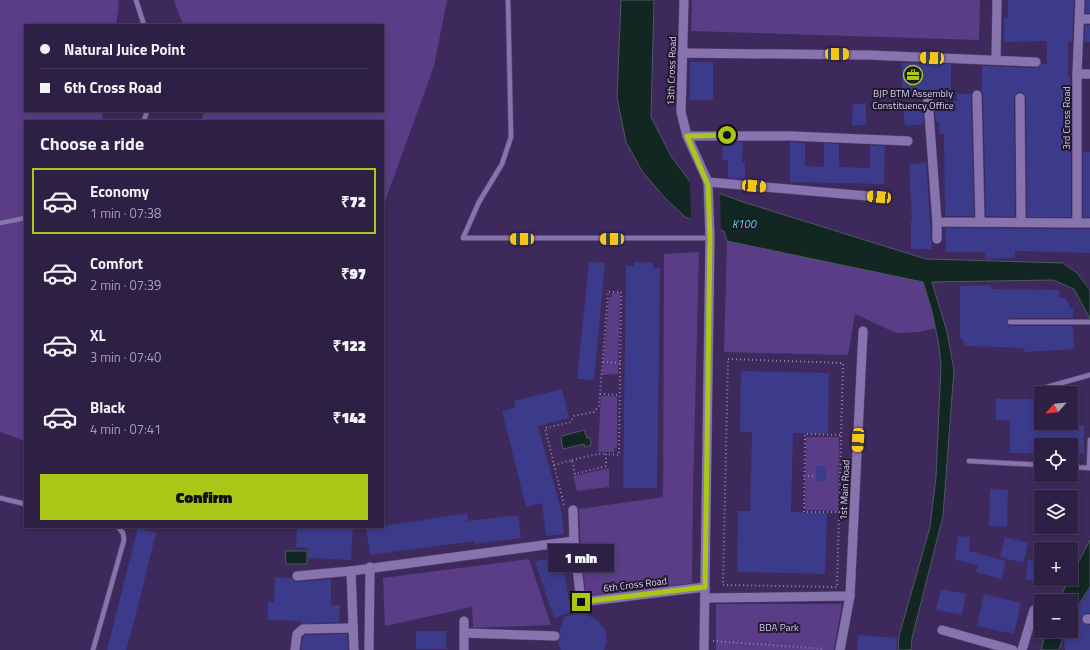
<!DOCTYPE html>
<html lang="en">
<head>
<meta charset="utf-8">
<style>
	body { margin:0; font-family:"Titillium Web",sans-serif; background:#3a2c4f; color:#f1f3f6; height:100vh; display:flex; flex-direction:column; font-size:15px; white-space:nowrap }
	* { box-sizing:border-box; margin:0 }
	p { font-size:13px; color:#a7a2b2 }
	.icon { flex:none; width:22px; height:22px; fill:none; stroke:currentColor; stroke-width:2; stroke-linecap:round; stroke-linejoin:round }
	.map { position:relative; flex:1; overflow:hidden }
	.drawer { position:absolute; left:24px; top:120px; width:360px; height:408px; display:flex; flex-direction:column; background:#2e1f44; border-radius:0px; box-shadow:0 2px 6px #0003,0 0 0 1px #493d5d }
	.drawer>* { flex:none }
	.banner { position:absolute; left:24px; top:24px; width:360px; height:88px; border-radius:0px; box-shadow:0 2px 6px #0003,0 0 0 1px #493d5d; display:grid; align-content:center; height:88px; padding:0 16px; background:#2e1f44 }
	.needle { width:26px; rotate:243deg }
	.controls { position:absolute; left:1034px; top:386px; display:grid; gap:8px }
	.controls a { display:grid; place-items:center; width:44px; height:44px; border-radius:0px; background:#2e1f44; box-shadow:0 2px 6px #0003,0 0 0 1px #493d5d; font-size:20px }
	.end { position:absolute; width:18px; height:18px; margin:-9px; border:5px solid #aac717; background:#111; box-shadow:0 0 0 2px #111 }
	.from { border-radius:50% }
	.bubble { position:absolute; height:28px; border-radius:0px; background:#2e1f44; box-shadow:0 2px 6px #0003,0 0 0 1px #493d5d; font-size:13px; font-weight:800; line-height:28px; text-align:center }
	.car { position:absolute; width:12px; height:24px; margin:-12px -6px; border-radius:5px; box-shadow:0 0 3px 1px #0007; background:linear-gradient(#f5c518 24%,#345 0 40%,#f5c518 0 76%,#345 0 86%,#f5c518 0) }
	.banner b { display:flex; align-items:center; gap:14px; height:38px; font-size:15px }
	.banner b+b { border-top:1px solid #493d5d }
	.banner i { width:10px; height:10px; background:#f1f3f6 }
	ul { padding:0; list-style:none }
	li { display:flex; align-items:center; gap:12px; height:66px; margin:0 8px 6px; padding:0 8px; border:2px solid transparent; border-radius:0px }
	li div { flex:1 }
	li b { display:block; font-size:15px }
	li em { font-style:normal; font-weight:800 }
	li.on { border-color:#aac717 }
	li>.icon { width:36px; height:36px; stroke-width:1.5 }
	h2 { padding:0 16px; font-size:18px; line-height:48px }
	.action { display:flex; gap:8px; margin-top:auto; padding:8px 16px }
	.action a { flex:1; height:46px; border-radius:0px; background:#aac717; color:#111; font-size:16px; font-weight:800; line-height:46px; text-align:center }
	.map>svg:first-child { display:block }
	.green { fill:#5a3d86 }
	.water { fill:#122622; stroke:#4e5960 }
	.pier { fill:#3d295b }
	.building { fill:#3c3a8b }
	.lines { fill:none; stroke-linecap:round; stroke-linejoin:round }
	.service-casing { stroke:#574570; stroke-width:6 }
	.minor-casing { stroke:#574570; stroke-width:10 }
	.path { stroke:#9183ab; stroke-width:2; stroke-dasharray:1 3; stroke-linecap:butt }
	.service { stroke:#8773ad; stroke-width:4.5 }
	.minor { stroke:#8773ad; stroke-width:9 }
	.route { stroke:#aac717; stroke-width:5 }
	.labels { text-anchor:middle; stroke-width:4; stroke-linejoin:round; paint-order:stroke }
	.street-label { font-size:10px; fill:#d9d0ef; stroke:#20182e }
	.poi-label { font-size:10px; fill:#d9d0ef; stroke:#20182e }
	.park-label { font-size:10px; fill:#d7c8f6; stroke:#20182e }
	.water-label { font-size:11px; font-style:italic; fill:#4bdfc7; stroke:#20182e }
</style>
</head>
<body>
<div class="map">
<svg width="1090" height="650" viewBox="0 0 1090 650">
	<rect width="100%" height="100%" fill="#3d295b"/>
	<g class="green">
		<path d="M0,0H118L119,3L116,25H25V111H103L102,121H25V441L0,432Z"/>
		<path d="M174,0H447L434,66L383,207V121H201L205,111H383V25H183Z"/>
		<path d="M692,0H980L979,40L691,31Z"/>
		<path d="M727,241L923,282L936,328L920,332L896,333L855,314L848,355L724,352Z"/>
		<path d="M699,252L693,494L692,583L586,596L581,554L579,509L663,497L664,254Z"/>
		<path d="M612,293H620L618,374L602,375L609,297H611Z"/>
		<path d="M601,396H617V448H614V452H598Z"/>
		<path d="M806,437H839L838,511L805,510Z"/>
		<path d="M609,468V487L577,491L573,476Z"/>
		<path d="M529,559L551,625L473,628L472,607L385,626L383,578Z"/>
		<path d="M716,604H842L834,650H716Z"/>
	</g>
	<g class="water">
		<path d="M621,0H654L651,117L671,156L691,183L743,202L926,259L1063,263L1077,273L1090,290V319L1074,289L1053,280L932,282L947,332L954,370L943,516L912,638L911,650H898L899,636L930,527L936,477L941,365L939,346L932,311L923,282L727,241L724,231L685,217L664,197L642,171L626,142L617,98Z"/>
		<path d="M584,430L587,438H590L591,445L585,447L584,444L563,449L561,439L562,436Z"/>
		<path d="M1090,540V587L1071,616V601H1058Z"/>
		<path d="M285,551H307V564H286Z"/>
		<path d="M1046,631H1065L1059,650H1041Z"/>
	</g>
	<path class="pier" d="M690,180L720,192L721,231L691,220Z"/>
	<g class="building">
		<path d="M1008,0H1074L1072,42H1068V76H1070V102H1068L1069,152H1071V217H1027L1026,98L1025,95L1020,92L1017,93L1014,98L1015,217L986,216L983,95L981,87H982V66L1036,68L1042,64H1047V42L1045,41L1004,42V18H1008Z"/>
		<path d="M1086,0H1090V13H1085Z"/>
		<path d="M1085,25H1090V42H1084Z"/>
		<rect x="690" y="62" width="23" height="38"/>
		<path d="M902,63L951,64V91H902Z"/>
		<path d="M957,94H971L974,216H945L944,134H939V122H936L934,104L957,101Z"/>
		<path d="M853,104H866V125H852Z"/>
		<path d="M922,105L924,124L905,126L903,108Z"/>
		<path d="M723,142H743L742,162H745V179L728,178V160H722Z"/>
		<path d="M790,142L805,143V166L824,167V143L839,144V167L870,168V145L885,146L884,184L790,182Z"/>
		<rect x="1083" y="152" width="7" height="65"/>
		<path d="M926,163L932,249H911V221H912L909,164Z"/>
		<path d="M945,228L1090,229V253L1015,251V258L985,259V252H946Z"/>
		<path d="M589,262L605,263L594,380L577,379Z"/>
		<path d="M634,262L653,263V268H660L657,488H623L626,266H634Z"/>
		<path d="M991,285V289L1059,290V298H1066V301L1069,302V308H1073V318H1010L1006,322L1010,326H1073L1074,349L1024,352L1023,348L964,346L963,339H960V286Z"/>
		<path d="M741,371L829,373L828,434L793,433L791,512L827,513L825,574L737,572L738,511H750L752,432H740Z"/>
		<path d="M562,389L569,418L538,426L562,514L564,534L546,536L542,503L526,507L502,411L515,408L514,401Z"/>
		<path d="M996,399H1041V424L1084,425V454H1071V445H1041V453H1010V420H996Z"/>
		<rect x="816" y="466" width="10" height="15"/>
		<path d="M990,489L1008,490L1007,527L989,526Z"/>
		<path d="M467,513L468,521L518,515L521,538L475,544V541L370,555L366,529Z"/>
		<path d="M297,527H353L351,560L308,558V548L296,547Z"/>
		<path d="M138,528L156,533L134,622L126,650H107Z"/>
		<path d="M958,536L970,537L969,551L1006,561L1001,579L976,572L978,565L955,560Z"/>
		<path d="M1005,537L1028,543L1023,563L1000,557Z"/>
		<path d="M562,557L571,612L554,618L535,561Z"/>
		<path d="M1028,560L1041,561V581L1026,580Z"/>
		<path d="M275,577L291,578L297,582L331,579V605H340L339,622L301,624V621L268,620V602H274Z"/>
		<path d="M1090,588V613L1084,614L1081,619L1084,624L1090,625V650H1065L1064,639H1068V631H1071V620Z"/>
		<path d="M941,589L966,594L962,615L936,610Z"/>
		<path d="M984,594L1021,603L1014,634L977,626Z"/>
		<path d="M584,614L596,619L605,629L607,641L604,650H561L558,641L561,637L559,632L565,616Z"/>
		<rect x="416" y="631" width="30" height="18"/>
		<path d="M347,634L348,650H301L303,637L305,635Z"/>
		<path d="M858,635L897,638L896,650H857Z"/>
	</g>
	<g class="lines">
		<defs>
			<g id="service">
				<path d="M136,0L144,25"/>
				<path d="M508,0L511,137L502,164L479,202L463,238H710"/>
				<path d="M144,121L147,111"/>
				<path d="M0,223L25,218"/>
				<path d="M1010,322H1090"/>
				<path d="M1040,389L1090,375"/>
				<path d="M969,461L1041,465"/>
				<path d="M1071,467L1090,468"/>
				<path d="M1089,468L1090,440"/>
				<path d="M0,498L25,504"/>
				<path d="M93,650L124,540L123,533L118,527"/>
			</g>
			<g id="minor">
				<path d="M684,0L681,112L687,136L708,182L710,238L704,650"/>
				<path d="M1080,0L1077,74V223H1090"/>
				<path d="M1080,19H1090"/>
				<path d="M682,53L868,55L1036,62"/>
				<path d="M996,60L997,0"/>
				<path d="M1077,74H1090"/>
				<path d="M977,95L980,222"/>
				<path d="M1020,98L1021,222"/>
				<path d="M928,100L937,222L1077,223"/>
				<path d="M687,136H791L908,141"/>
				<path d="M708,182L879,197"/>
				<path d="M937,222V239"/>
				<path d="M573,510L574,541L581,602L705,587"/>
				<path d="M297,576L351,571"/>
				<path d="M705,598L850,596"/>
				<path d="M1087,619H1090"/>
				<path d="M942,630L1013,650"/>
				<path d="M464,633L555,636"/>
				<path d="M295,650L297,634L303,629L353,628"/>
				<path d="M354,650L351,571L574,541"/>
				<path d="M369,650L370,567"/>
				<path d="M464,650V621"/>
				<path d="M840,650L850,596L863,331"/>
				<path d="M1022,650L1034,610"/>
			</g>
		</defs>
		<use href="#service" class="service-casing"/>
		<use href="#minor" class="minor-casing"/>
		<g class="path">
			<path d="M728,359L843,363L837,587L723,585Z"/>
			<path d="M603,362L620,363"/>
			<path d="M600,394L620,395"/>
			<path d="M572,460L597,454H606"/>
			<path d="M554,465L572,460L575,474L606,466V454L619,455L621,292H608L599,406L594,412L574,416L571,422L545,428L564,505"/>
			<path d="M804,476H815"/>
			<path d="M840,512H804L805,434L841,435"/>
			<path d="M713,641L824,649"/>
		</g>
		<use href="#service" class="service"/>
		<use href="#minor" class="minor"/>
	</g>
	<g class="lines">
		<path class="route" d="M581,602L705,587L710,238L708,185L687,136L727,135"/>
	</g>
	<defs>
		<symbol id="office-ring" viewBox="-11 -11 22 22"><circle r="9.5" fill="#20182e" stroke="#aac717" stroke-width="1.5"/><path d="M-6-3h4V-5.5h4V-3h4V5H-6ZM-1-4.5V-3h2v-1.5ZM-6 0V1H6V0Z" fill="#aac717"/></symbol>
	</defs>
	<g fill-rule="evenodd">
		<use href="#office-ring" x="902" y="64" width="22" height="22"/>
	</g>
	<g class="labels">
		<g class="street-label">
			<text transform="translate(671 71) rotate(-88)" y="4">13th Cross Road</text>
			<text transform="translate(1066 118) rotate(-90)" y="4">3rd Cross Road</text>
			<text transform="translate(844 490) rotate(-87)" y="4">1st Main Road</text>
			<text transform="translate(635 584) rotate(-7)" y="4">6th Cross Road</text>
		</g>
		<g class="poi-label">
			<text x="913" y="97">BJP BTM Assembly<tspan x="913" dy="12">Constituency Office</tspan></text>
		</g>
		<g class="park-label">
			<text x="779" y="631">BDA Park</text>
		</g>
		<g class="water-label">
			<text x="744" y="228">K100</text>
		</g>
	</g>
</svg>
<div class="controls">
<a><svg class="needle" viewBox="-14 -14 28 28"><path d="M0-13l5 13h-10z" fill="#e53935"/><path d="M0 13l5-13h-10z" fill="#a7a2b2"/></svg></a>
<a><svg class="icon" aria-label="locate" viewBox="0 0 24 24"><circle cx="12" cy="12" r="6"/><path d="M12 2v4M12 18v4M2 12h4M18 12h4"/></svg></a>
<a><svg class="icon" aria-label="layers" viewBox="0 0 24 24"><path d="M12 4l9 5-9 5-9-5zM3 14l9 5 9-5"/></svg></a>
<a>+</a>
<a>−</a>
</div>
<i class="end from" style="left:727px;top:135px"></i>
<i class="end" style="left:581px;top:602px"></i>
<div class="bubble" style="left:548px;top:544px;width:66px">1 min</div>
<i class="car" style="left:837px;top:54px;rotate:90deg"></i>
<i class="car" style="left:932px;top:58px;rotate:273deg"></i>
<i class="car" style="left:754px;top:186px;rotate:95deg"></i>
<i class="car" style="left:879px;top:197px;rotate:275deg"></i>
<i class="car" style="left:522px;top:239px;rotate:270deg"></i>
<i class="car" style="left:612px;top:239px;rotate:270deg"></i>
<i class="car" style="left:858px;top:440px;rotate:183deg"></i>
<div class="banner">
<b><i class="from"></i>Natural Juice Point</b>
<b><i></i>6th Cross Road</b>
</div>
<section class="drawer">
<h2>Choose a ride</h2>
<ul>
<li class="on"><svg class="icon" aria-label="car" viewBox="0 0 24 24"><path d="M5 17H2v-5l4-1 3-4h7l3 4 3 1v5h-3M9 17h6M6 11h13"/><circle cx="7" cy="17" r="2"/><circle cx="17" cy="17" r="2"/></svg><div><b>Economy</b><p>1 min · 07:38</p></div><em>₹72</em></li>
<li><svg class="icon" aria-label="car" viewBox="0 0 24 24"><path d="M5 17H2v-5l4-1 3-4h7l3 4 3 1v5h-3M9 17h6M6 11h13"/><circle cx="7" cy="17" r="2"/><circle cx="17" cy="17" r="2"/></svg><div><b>Comfort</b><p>2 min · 07:39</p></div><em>₹97</em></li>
<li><svg class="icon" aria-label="car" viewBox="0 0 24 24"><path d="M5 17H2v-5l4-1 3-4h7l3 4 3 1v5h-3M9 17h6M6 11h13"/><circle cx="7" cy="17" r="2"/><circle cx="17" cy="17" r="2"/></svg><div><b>XL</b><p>3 min · 07:40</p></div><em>₹122</em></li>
<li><svg class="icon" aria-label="car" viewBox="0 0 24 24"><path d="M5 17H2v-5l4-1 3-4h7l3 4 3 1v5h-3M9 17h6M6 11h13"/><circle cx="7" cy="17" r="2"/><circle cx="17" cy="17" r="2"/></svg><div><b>Black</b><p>4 min · 07:41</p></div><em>₹142</em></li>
</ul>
<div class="action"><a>Confirm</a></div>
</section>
</div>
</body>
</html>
